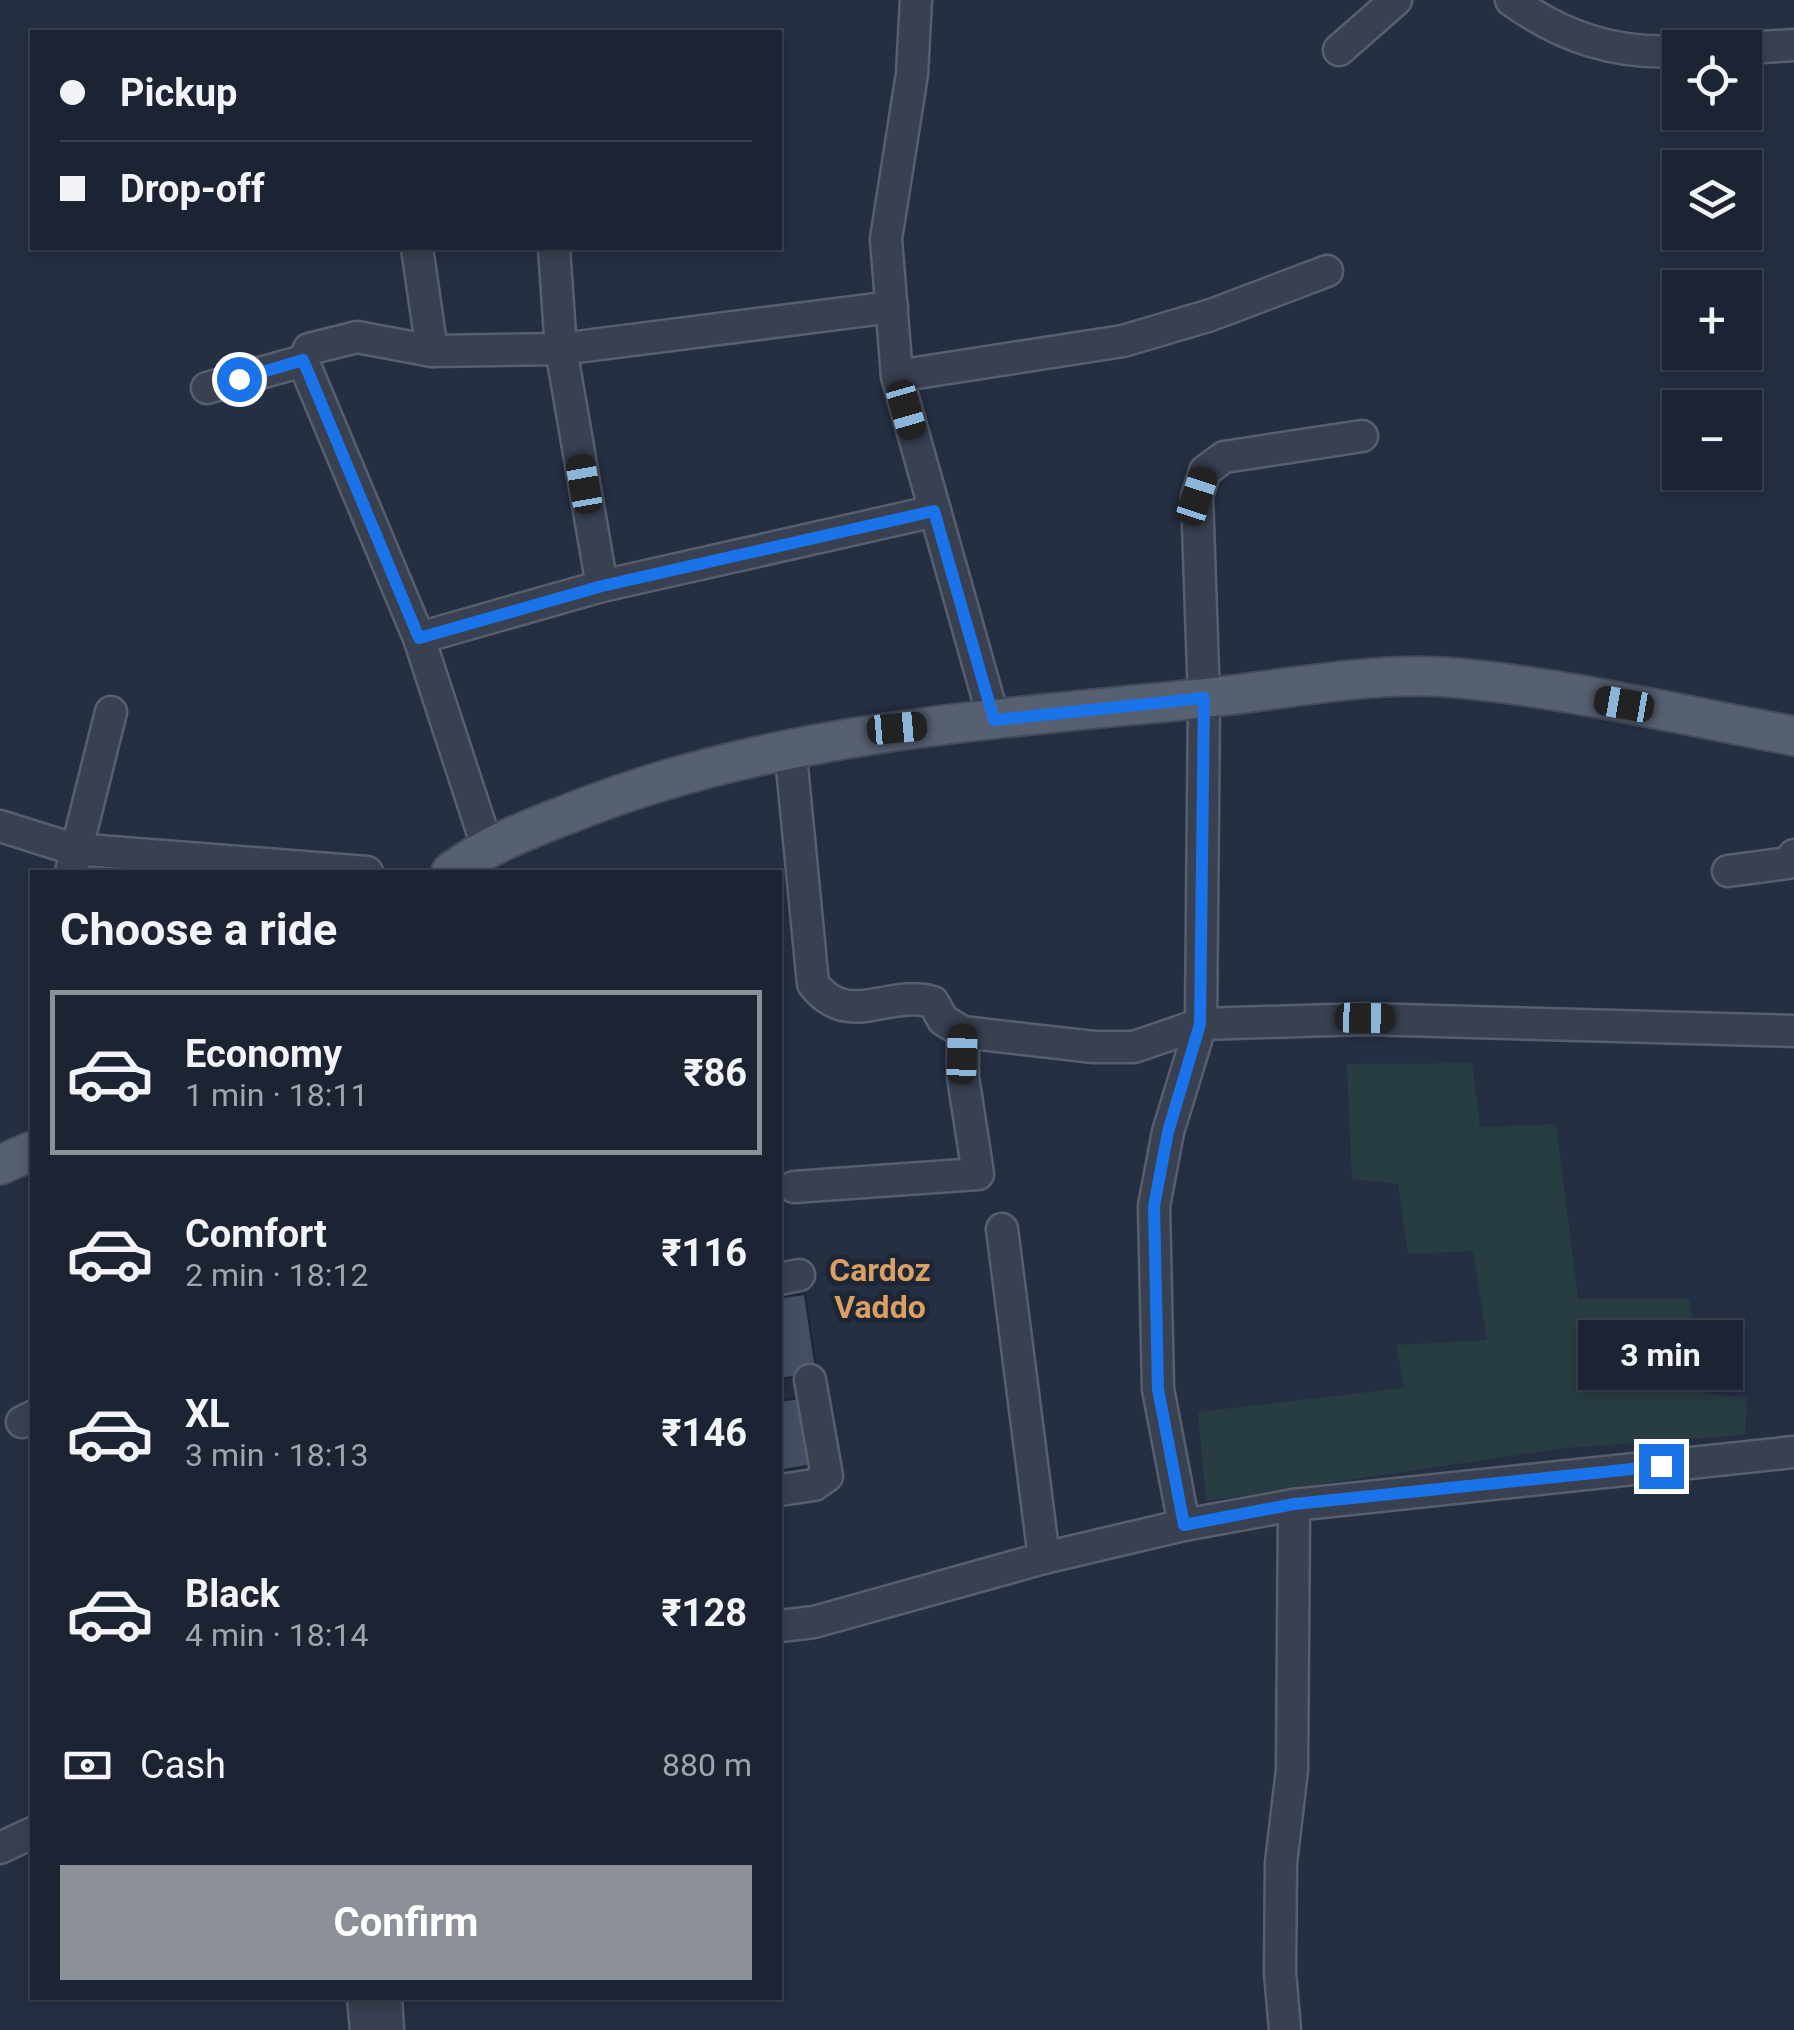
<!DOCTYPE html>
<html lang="en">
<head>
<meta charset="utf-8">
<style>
	body { margin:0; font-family:Roboto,sans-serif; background:#252b3a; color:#f1f3f6; height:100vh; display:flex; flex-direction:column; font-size:38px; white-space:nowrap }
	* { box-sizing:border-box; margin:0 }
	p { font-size:32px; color:#a0a4ac }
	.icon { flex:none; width:55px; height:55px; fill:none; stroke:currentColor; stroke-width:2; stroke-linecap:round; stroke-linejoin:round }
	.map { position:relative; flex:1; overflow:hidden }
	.sheet { position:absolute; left:30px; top:870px; width:752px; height:1130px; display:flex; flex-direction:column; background:#1c2332; border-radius:0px; box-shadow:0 5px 15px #0003,0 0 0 2px #3a404d }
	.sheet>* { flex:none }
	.banner { position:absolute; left:30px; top:30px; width:752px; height:220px; border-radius:0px; box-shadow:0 5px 15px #0003,0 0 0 2px #3a404d; display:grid; align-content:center; height:220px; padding:0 30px; background:#1c2332 }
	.controls { position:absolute; left:1662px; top:30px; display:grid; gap:20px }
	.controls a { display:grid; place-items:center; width:100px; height:100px; border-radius:0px; background:#1c2332; box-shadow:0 5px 15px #0003,0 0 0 2px #3a404d; font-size:50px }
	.end { position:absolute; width:45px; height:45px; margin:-22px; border:12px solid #1a73e8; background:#fff; box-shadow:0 0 0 5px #fff }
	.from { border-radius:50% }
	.bubble { position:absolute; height:70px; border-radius:0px; background:#1c2332; box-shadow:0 5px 15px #0003,0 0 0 2px #3a404d; font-size:32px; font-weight:700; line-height:70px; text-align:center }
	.car { position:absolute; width:30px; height:60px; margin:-30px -15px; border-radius:12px; box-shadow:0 0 8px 2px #0007; background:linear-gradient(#222 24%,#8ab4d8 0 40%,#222 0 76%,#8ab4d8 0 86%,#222 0) }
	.banner b { display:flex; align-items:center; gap:35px; height:95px; font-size:38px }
	.banner b+b { border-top:2px solid #3a404d }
	.banner i { width:25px; height:25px; background:#f1f3f6 }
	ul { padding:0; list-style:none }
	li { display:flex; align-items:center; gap:30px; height:165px; margin:0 20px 15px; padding:0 10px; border:5px solid transparent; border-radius:0px }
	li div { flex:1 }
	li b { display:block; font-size:38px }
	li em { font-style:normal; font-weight:700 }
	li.selected { border-color:#8c9099 }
	li>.icon { width:90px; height:90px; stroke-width:1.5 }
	h2 { padding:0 30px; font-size:45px; line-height:120px }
	.pay { display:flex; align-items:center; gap:25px; height:110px; padding:0 30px; font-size:38px }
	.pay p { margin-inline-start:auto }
	.primary-button { display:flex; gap:20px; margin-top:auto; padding:20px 30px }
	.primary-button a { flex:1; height:115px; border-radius:0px; background:#8c9099; color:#fff; font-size:40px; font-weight:700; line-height:115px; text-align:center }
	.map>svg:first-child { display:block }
	.green { fill:#273d42 }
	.building { fill:#444f64; stroke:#202838; stroke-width:2.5 }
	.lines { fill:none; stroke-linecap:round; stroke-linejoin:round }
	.minor-casing { stroke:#575f6e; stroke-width:35 }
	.major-casing { stroke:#434a5a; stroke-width:42 }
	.minor { stroke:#394151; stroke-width:30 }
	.major { stroke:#576071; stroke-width:38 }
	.route { stroke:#1a73e8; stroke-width:12 }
	.labels { text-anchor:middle; stroke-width:10; stroke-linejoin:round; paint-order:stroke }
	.neighbourhood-label { font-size:32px; font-weight:bold; fill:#d99f63; stroke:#1e2636 }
</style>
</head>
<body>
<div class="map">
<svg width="1794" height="2030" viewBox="0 0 1794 2030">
	<rect width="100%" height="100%" fill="#252f42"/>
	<path class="green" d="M1472,1063L1480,1127L1556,1124L1578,1299H1689L1704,1394L1747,1397L1745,1435L1565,1448L1206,1501L1198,1412L1404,1388L1396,1345L1487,1340L1473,1251L1408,1254L1398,1184L1352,1179L1347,1064Z"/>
	<g class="building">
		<path d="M805,1294L817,1374L780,1379V1297Z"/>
		<path d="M803,1397L814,1465L780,1471V1401Z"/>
	</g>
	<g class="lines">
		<defs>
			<g id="minor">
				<path d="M916,0L912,74L886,239L897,376L994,720"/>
				<path d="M1511,0C1562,37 1616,55 1680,51"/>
				<path d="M1745,48L1794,45"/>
				<path d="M1339,50L1396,0"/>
				<path d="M417,248L432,351"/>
				<path d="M554,248L561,349L602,586"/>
				<path d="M303,361L309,349L357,337L432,351L561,349L892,307"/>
				<path d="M897,376L1123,341L1211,315L1327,271"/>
				<path d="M207,388L303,361L419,638L487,846"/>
				<path d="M1362,436L1224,457L1205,471L1197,496L1204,699L1201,1024L1365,1019L1794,1031"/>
				<path d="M419,638L602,586L935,511"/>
				<path d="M790,746L813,984C849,1030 887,989 933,1002L943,1020L963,1032L1094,1047H1134L1201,1024"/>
				<path d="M0,826L73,849L367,872"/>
				<path d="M1728,871L1788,863L1794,855"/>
				<path d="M71,872L111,712"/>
				<path d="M794,1187L978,1174L963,1077V1032"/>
				<path d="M1002,1229L1044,1558"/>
				<path d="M780,1279L799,1275"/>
				<path d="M22,1422L32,1417"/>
				<path d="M780,1490L814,1485L827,1476L810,1380"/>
				<path d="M1184,1525L1158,1389L1154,1206L1168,1132L1201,1024"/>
				<path d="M780,1626L814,1622L1044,1558L1184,1525L1294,1505L1794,1452"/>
				<path d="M0,1848L32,1833"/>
				<path d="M363,1998L366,2030"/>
				<path d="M386,1998L388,2030"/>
				<path d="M1285,2030L1280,1972L1281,1863L1292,1770L1294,1505"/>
			</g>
			<g id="major">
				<path d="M451,872C493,841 538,826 586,807C782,732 988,720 1195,699C1283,691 1370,670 1458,678C1571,689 1683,715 1794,736"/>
				<path d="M0,1165L32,1151"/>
			</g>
		</defs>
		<use href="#minor" class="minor-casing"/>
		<use href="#major" class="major-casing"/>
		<use href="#minor" class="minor"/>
		<use href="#major" class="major"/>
	</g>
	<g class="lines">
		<path class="route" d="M239,379L303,360L419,638L602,586L934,511L994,720L1204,698L1200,1024L1168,1132L1154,1206L1158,1389L1184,1525L1294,1504L1661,1466"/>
	</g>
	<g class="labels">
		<g class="neighbourhood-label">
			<text x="880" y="1281">Cardoz<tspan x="880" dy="37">Vaddo</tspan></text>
		</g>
	</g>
</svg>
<div class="controls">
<a><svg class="icon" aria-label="locate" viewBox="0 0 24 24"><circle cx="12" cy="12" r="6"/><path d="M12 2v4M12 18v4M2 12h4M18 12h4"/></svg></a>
<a><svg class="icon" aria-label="layers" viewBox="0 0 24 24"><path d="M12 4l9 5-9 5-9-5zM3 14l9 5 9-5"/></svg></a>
<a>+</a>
<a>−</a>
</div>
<i class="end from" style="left:239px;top:379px"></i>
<i class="end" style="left:1661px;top:1466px"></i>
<div class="bubble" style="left:1578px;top:1320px;width:165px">3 min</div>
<i class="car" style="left:906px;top:410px;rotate:164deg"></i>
<i class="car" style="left:584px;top:484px;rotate:350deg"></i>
<i class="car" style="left:1197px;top:496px;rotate:18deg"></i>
<i class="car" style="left:1624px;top:704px;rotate:280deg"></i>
<i class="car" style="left:897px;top:728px;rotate:85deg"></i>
<i class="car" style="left:1365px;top:1018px;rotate:91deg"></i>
<i class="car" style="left:962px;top:1054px;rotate:2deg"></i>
<div class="banner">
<b><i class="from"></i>Pickup</b>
<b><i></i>Drop-off</b>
</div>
<section class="sheet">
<h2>Choose a ride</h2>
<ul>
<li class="selected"><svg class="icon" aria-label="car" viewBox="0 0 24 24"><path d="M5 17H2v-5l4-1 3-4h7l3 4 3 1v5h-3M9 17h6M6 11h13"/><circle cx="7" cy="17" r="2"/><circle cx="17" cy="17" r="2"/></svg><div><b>Economy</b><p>1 min · 18:11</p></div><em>₹86</em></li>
<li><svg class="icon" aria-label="car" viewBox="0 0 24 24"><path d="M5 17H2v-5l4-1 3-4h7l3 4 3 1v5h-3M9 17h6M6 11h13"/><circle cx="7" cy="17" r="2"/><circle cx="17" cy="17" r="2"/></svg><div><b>Comfort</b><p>2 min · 18:12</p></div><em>₹116</em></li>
<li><svg class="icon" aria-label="car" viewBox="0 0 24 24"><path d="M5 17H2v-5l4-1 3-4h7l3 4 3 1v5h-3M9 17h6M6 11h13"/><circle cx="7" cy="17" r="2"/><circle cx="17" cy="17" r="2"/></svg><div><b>XL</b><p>3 min · 18:13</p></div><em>₹146</em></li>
<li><svg class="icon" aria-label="car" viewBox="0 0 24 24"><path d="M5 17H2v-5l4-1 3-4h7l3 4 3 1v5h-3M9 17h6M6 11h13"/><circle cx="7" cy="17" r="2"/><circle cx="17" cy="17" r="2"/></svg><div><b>Black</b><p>4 min · 18:14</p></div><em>₹128</em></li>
</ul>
<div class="pay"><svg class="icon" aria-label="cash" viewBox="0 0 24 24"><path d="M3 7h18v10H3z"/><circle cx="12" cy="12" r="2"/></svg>Cash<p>880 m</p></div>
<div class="primary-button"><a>Confirm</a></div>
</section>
</div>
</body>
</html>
